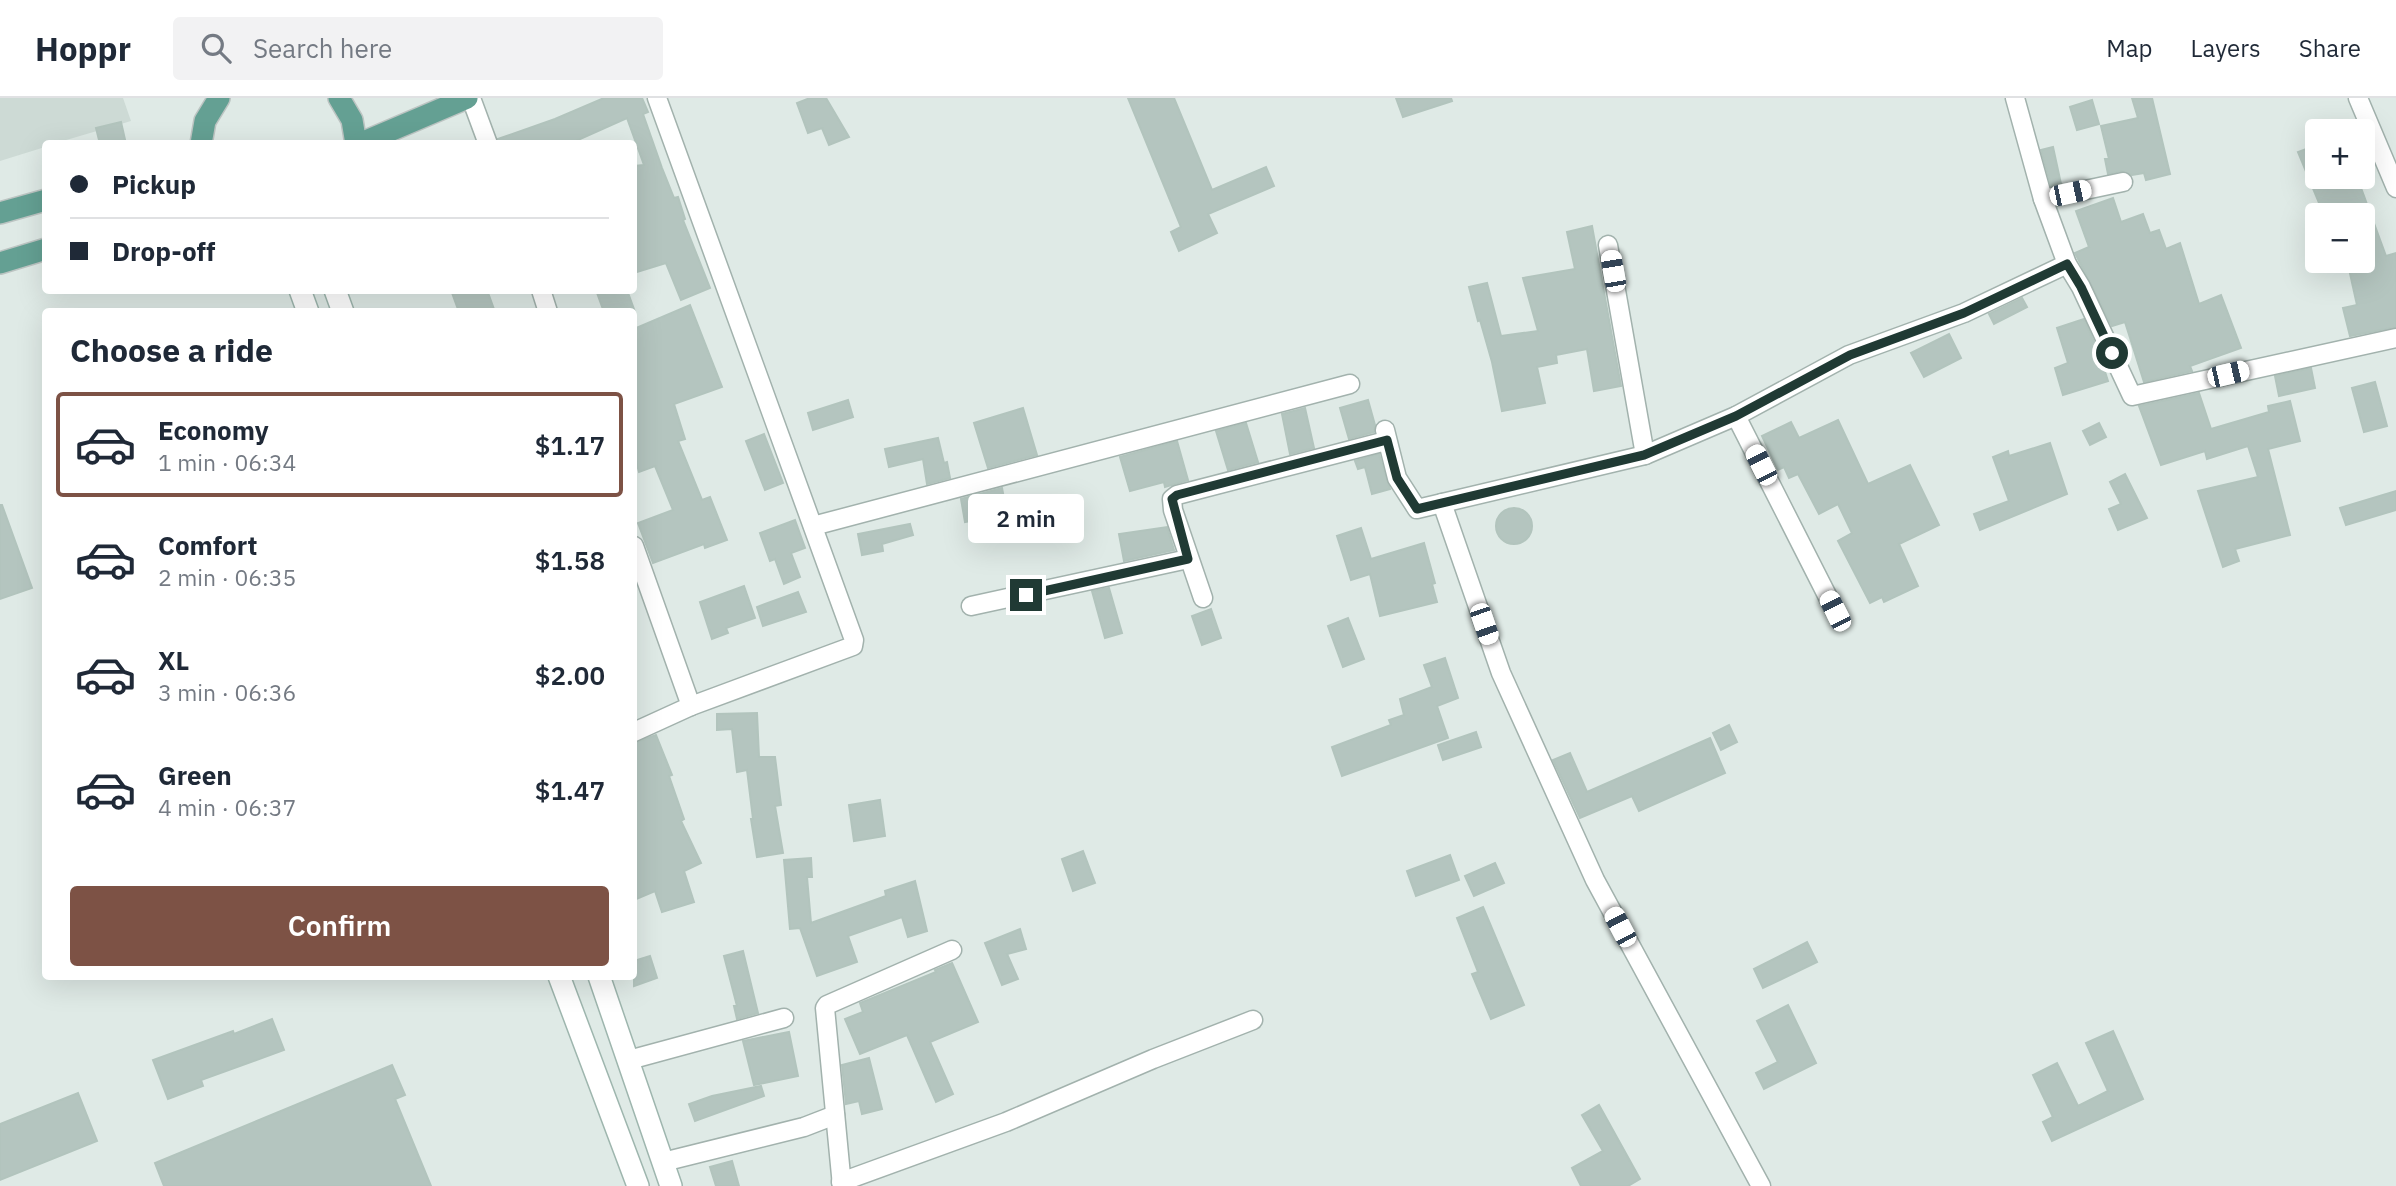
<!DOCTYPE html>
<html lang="en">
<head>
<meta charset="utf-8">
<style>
	body { margin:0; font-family:"IBM Plex Sans",sans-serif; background:#f2f2f3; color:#1f2937; height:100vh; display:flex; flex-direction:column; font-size:26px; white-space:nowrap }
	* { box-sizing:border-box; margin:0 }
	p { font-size:23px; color:#747a83 }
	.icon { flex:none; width:38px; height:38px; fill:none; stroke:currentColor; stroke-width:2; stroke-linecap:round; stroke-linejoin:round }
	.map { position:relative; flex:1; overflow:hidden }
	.side { position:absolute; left:42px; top:210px; width:595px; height:672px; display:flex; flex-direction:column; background:#fff; border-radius:7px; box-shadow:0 7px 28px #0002 }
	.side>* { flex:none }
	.hud { position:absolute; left:42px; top:42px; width:595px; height:154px; border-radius:7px; box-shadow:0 7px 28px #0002; display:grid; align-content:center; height:154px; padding:0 28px; background:#fff }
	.controls { position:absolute; left:2305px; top:21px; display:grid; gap:14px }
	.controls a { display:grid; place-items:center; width:70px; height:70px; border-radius:7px; background:#fff; box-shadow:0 7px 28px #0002; font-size:35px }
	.end { position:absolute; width:32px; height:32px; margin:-16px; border:9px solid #203a34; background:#fff; box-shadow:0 0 0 4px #fff }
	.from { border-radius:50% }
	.bubble { position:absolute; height:49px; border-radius:7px; background:#fff; box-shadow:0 7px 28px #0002; font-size:23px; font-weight:600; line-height:49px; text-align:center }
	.car { position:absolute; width:21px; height:42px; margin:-21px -10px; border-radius:9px; box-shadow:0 0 5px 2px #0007; background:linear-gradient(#fff 24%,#345 0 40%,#fff 0 76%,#345 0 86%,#fff 0) }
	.hud b { display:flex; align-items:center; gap:24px; height:66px; font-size:26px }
	.hud b+b { border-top:2px solid #e0e1e3 }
	.hud i { width:18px; height:18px; background:#1f2937 }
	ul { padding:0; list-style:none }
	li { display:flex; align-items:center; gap:21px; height:105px; margin:0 14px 10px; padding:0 14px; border:4px solid transparent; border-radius:7px }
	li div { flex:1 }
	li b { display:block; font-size:26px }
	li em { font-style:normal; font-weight:600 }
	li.selected { border-color:#7d5245 }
	li>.icon { width:63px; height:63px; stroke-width:1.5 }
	h2 { padding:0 28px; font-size:32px; line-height:84px }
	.action { display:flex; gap:14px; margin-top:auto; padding:14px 28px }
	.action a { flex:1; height:80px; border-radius:7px; background:#7d5245; color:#fff; font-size:28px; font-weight:600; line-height:80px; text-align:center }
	header { display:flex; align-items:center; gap:42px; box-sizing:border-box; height:98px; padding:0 35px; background:#fff; border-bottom:2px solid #e0e1e3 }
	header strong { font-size:33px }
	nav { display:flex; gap:38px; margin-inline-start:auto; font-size:24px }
	.search { width:490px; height:63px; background:#f2f2f3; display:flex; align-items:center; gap:18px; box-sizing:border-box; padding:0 24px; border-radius:7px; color:#747a83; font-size:26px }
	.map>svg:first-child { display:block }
	.built { fill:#cddad5 }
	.building { fill:#b4c5bf; stroke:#b2c4bd; stroke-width:2 }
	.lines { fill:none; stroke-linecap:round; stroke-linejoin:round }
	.street-casing { stroke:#a2b2ad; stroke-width:21 }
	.secondary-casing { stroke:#9eb6ae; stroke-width:24 }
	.primary-casing { stroke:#bcc4c2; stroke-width:24 }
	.street { stroke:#fff; stroke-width:18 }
	.secondary { stroke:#fff; stroke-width:21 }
	.primary { stroke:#64a093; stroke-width:21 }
	.route { stroke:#203a34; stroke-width:9 }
</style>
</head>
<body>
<header>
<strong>Hoppr</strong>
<div class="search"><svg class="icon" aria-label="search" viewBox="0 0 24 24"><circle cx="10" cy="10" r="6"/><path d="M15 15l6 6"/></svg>Search here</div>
<nav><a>Map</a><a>Layers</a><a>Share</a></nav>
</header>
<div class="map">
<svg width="2396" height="1088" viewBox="0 0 2396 1088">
	<rect width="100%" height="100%" fill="#dfeae6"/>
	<path class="built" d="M0,0H123L131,23L56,45L46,46L45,49L0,63Z"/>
	<g class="building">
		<path d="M604,0H642L648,14L643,16L662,70L674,100L678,99L685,121L683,122L710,190L681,202L666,165L634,175V68L644,67L627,20L569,46H499L498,41L555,21Z"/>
		<path d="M810,0H826L849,39L829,47L822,30L808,35L797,5Z"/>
		<path d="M1128,0H1174L1212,92L1266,69L1274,88L1208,116L1217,135L1179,153L1171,134L1181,129Z"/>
		<path d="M1396,0H1451L1452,3L1403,19Z"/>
		<path d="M2132,0H2152L2170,76L2146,82L2144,75L2132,77L2121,73L2108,76L2105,61H2109L2101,28L2138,20Z"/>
		<path d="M2092,2L2099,26L2077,32L2070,9Z"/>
		<path d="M121,24L126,46H100L96,30Z"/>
		<path d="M2317,47V79H2357L2386,158L2396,155V229L2350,238L2343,210L2357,207L2349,171L2365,167L2362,156V117H2324L2298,54Z"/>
		<path d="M2053,49L2061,86L2051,88L2041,52Z"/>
		<path d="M2113,100L2121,124L2143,116L2150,135L2159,132L2166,151L2180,145L2199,206L2221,197L2241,250L2190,268L2192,273L2144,284L2125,224L2112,228L2075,155L2089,149L2076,113Z"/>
		<path d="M1592,128L1621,288L1594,293L1587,251L1556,257L1557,265L1537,269L1545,305L1502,313L1492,264L1480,222L1478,223L1469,189L1487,185L1501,238L1538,233L1523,180L1575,171L1567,134Z"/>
		<path d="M451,192H487L495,214H459Z"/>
		<path d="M596,192H627L635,214H604Z"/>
		<path d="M2022,200L2027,209L1994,226L1989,216Z"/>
		<path d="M690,207L722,289L674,306L685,341L678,343L702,402L710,399L727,442L705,450L704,446L653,465L638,425L673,412L655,368L639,374L634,356V231Z"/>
		<path d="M2084,221L2099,255L2108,283L2063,297L2055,270L2068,265L2057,230Z"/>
		<path d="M1949,236L1961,260L1924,279L1911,255Z"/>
		<path d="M2311,270L2315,290L2279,298L2275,278Z"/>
		<path d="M2375,284L2387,328L2364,334L2352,290Z"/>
		<path d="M2199,295L2211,331L2269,314L2268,308L2290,303L2300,343L2268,351L2290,437L2235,451L2239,463L2223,469L2198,393L2258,379L2248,348L2207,361L2205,353L2161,367L2139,308Z"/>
		<path d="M848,302L853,319L813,332L808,315Z"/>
		<path d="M1368,302L1375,327L1374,334L1349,341L1340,310Z"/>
		<path d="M1023,310L1037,357L988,370L974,325Z"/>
		<path d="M1305,310L1314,350L1290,356L1282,316Z"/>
		<path d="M1838,322L1868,386L1910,367L1939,427L1899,446L1918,488L1884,504L1882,499L1870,505L1838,443L1852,435L1838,406L1819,416L1798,376L1789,380L1784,369L1778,372L1762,338L1791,324L1799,340Z"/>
		<path d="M1246,325L1258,364L1228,372L1216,333Z"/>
		<path d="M2099,325L2106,339L2090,347L2083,333Z"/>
		<path d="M764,336L783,385L765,392L746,343Z"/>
		<path d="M938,340L944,365L947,364L950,380L927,386L923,361L889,369L885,351Z"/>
		<path d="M1177,343L1188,382L1165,389L1164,384L1130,393L1120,359Z"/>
		<path d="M2050,345L2067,396L1980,432L1974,416L2009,403L1993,359L2008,353L2009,358Z"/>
		<path d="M1379,356L1390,391L1372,396L1365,369L1358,371L1355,363Z"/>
		<path d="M2125,376L2147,420L2118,432L2109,411L2121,406L2110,384Z"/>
		<path d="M1002,390L1007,416L965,424L961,401Z"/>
		<path d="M2396,393V412L2346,427L2340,410Z"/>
		<path d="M0,407H2L32,490L0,501Z"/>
		<circle cx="1514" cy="428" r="18"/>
		<path d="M795,422L805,450L791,455L800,479L784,486L775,461L770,463L760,435Z"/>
		<path d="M910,426L913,437L882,446L883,453L862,457L858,436Z"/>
		<path d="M1167,429L1174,452L1124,463L1119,436Z"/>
		<path d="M1361,430L1371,461L1424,445L1435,485L1432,486L1437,504L1380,518L1370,476L1351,482L1337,438Z"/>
		<path d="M744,488L755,520L726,530L728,535L712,541L700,504Z"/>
		<path d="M1109,490L1122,535L1105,540L1092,493Z"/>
		<path d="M798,494L806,514L763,528L757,509Z"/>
		<path d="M1211,511L1221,540L1202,547L1192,518Z"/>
		<path d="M1348,520L1364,561L1343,569L1328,528Z"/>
		<path d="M1445,560L1458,600L1437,608L1448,640L1342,678L1332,649L1391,627L1389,622L1404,617L1400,601L1432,589L1424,567Z"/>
		<path d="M757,615L759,659H775L781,707L775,708L783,755L757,759L751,721H753L747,672L737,674L732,631L717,632V616Z"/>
		<path d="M1729,627L1737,644L1721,652L1713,635Z"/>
		<path d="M1476,634L1481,649L1443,662L1438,647Z"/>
		<path d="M656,637L672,677L669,678L684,721L681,723L701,765L684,773L694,804L662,814L655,793L634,802V645Z"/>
		<path d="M1710,640L1725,675L1639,713L1632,698L1580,720L1553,662L1570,655L1587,694Z"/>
		<path d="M880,702L885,738L854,743L849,707Z"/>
		<path d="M1083,753L1095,785L1073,793L1062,761Z"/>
		<path d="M1450,757L1459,782L1416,798L1407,773Z"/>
		<path d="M811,760L812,779H807L811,825L886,798L885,793L915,783L927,833L908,839L902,819L848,838L857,864L817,878L800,830L790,831L784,762Z"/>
		<path d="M1495,765L1504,785L1474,798L1465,778Z"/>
		<path d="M1483,809L1524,907L1491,921L1472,876L1478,874L1457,820Z"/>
		<path d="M1020,831L1026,851L1007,856L1018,881L1002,887L985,845Z"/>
		<path d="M1807,844L1817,864L1763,890L1754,871Z"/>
		<path d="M743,853L758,915L737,921L734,908H737L724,858Z"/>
		<path d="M650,858L657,880L634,888V863Z"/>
		<path d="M952,865L978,924L930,944L953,996L936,1004L907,937L860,956L845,921L863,914L860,905L936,874L935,872Z"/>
		<path d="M1788,907L1816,965L1764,991L1756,975L1778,964L1757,923Z"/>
		<path d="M272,921L284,952L201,982L203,988L168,1001L153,962L233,933L234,936Z"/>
		<path d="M2113,933L2143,1001L2052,1043L2043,1024L2053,1019L2033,977L2057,965L2078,1008L2108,993L2086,945Z"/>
		<path d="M789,934L798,978L754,987L743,943Z"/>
		<path d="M869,960L882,1011L862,1016L859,1003L846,1006L842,967Z"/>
		<path d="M392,967L405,997L395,1001L431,1088H164L155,1065Z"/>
		<path d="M761,988L764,998L695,1023L689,1006L712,998Z"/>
		<path d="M78,995L97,1043L0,1082V1026Z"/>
		<path d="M1599,1007L1640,1081L1628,1088H1581L1572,1070L1603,1053L1582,1017Z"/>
		<path d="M732,1063L739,1088H716L710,1069Z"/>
	</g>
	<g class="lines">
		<defs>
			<g id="street">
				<path d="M471,0L488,46"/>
				<path d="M2015,0L2043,101L2067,166L2081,189L2132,298L2396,240"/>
				<path d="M2358,0L2396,90"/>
				<path d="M2043,101L2123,84"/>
				<path d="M1608,147L1645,357"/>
				<path d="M541,192L548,214"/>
				<path d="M1736,318L1835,513"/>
				<path d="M1385,332L1397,380L1417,411L1645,357L1736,318L1849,257L1964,215L2067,166"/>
				<path d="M1442,405L1501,575L1595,782L1761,1088"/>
				<path d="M813,428L1350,286"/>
				<path d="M634,448L691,608"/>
				<path d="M1203,500L1173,412L1172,401L1177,397L1386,343"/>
				<path d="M971,508L1188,461"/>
				<path d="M634,634L691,608L853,548L854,542L657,0"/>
				<path d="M629,962L784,920"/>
				<path d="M663,1064L804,1029L835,1017"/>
				<path d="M841,1084L1006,1024L1153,961L1253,922"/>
				<path d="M842,1088L825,910L827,907L952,852"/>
			</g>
			<g id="secondary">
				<path d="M300,192L308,214"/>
				<path d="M335,192L343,214"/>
				<path d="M559,878L638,1088"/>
				<path d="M599,878L671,1088"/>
			</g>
			<g id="primary">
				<path d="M339,0L352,22L356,46"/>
				<path d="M201,46L205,23L219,0"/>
				<path d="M359,46L467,0"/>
				<path d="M0,115L46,102"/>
				<path d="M0,165L46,151"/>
			</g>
		</defs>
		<use href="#street" class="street-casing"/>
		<use href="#secondary" class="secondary-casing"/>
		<use href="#primary" class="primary-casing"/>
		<use href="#street" class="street"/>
		<use href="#secondary" class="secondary"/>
		<use href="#primary" class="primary"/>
	</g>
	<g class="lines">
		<path class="route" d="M1026,497L1188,461L1172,401L1177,397L1387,342L1397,380L1417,411L1644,357L1736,318L1850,257L1964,215L2067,166L2081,189L2112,255"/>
	</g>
</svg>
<div class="controls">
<a>+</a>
<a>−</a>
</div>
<i class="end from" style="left:2112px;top:255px"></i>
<i class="end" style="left:1026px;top:497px"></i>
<div class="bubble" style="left:968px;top:396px;width:116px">2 min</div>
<i class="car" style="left:2070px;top:95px;rotate:78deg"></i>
<i class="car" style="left:1613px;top:173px;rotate:350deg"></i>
<i class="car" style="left:2228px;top:276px;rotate:77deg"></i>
<i class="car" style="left:1761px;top:367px;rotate:333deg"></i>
<i class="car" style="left:1835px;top:513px;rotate:333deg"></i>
<i class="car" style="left:1484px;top:526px;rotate:161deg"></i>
<i class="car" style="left:1620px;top:829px;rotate:332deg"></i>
<div class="hud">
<b><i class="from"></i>Pickup</b>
<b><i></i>Drop-off</b>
</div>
<section class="side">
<h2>Choose a ride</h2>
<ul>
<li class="selected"><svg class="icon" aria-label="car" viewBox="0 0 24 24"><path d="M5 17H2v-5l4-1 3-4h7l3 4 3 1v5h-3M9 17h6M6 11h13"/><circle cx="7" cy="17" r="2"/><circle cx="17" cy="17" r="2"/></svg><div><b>Economy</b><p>1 min · 06:34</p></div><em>$1.17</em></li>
<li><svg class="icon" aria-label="car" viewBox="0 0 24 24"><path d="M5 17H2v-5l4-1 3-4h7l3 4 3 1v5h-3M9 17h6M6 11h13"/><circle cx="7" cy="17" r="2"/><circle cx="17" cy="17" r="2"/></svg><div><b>Comfort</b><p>2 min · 06:35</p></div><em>$1.58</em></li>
<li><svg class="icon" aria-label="car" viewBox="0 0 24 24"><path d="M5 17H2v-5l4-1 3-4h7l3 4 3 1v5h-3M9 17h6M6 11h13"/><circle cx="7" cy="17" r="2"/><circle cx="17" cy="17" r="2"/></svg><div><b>XL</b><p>3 min · 06:36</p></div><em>$2.00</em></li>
<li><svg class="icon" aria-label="car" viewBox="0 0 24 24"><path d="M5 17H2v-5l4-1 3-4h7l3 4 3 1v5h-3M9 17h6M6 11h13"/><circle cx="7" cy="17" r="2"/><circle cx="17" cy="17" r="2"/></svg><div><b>Green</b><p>4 min · 06:37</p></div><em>$1.47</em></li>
</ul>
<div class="action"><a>Confirm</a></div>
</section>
</div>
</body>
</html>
